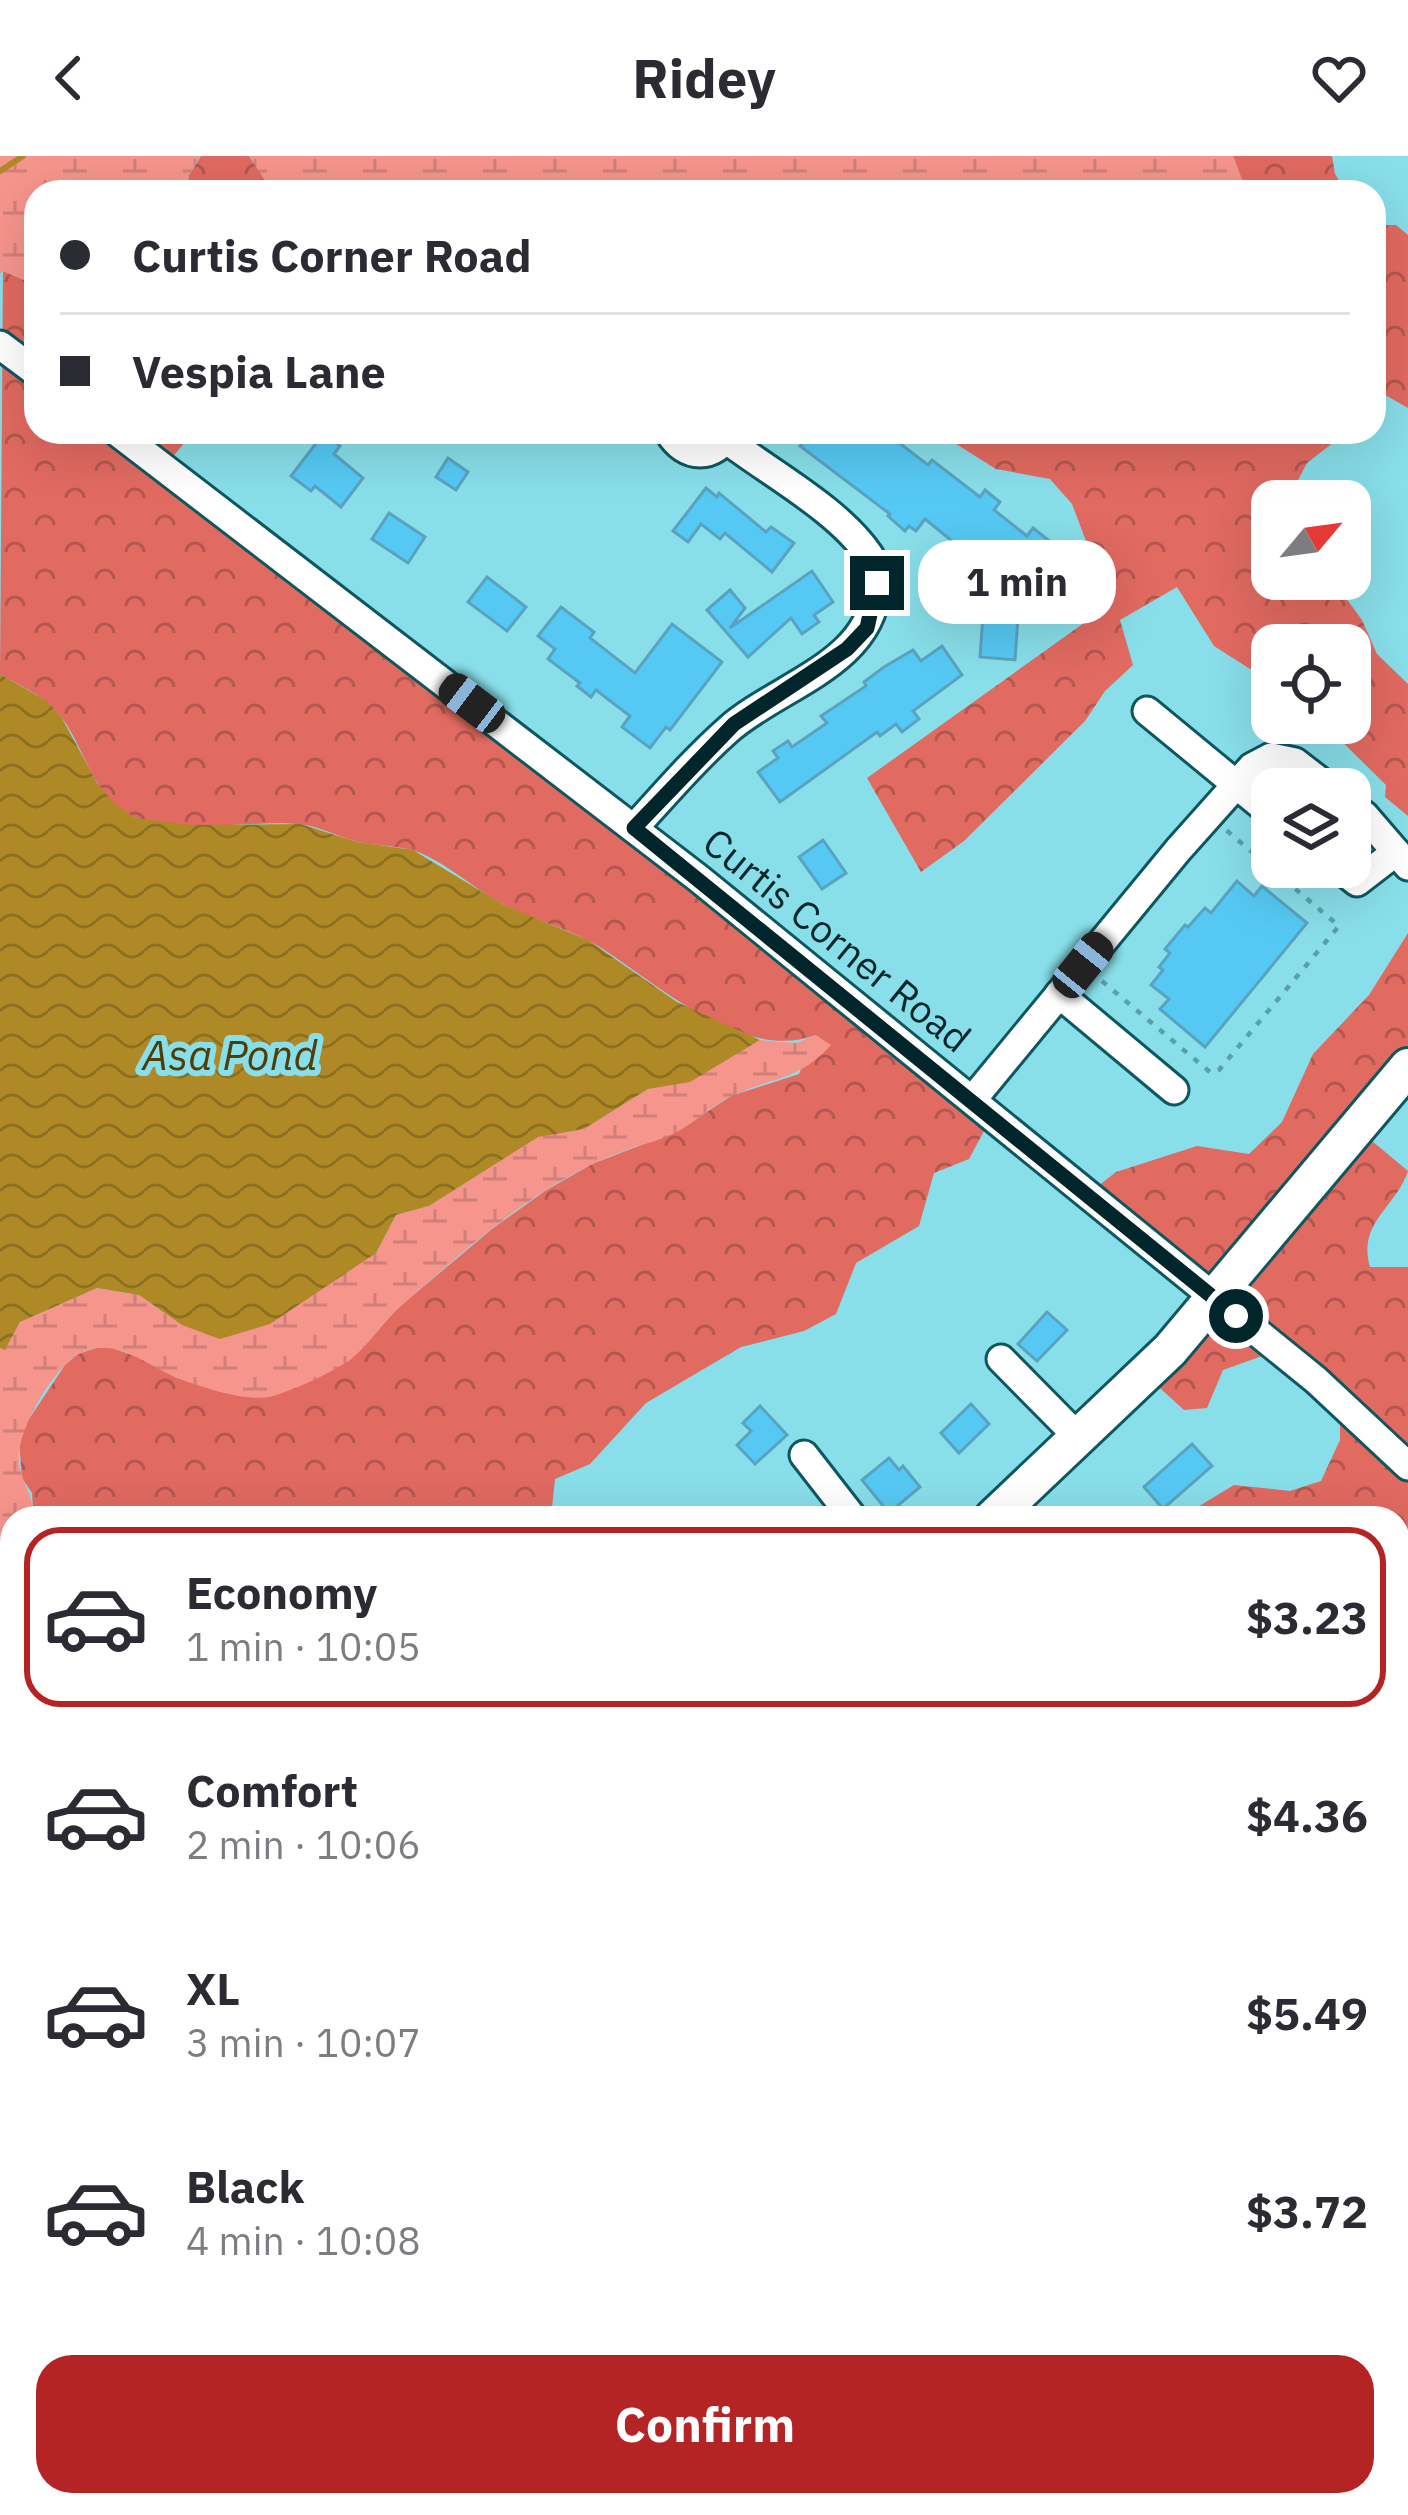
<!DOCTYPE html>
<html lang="en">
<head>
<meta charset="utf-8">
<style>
	body { margin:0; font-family:"IBM Plex Sans",sans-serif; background:#f7f7f7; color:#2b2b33; height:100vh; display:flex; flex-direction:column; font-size:45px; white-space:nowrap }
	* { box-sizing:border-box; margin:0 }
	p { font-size:39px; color:#7c7c81 }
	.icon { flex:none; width:66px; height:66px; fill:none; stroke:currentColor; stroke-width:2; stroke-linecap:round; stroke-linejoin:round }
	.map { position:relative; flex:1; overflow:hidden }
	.details { position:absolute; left:0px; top:1350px; width:1410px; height:1011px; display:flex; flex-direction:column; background:#fff; border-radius:36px 36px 0 0; box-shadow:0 12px 48px #0002 }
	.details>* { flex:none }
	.banner { position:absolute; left:24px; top:24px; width:1362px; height:264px; border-radius:36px; box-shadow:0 12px 48px #0002; display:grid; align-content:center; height:264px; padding:0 36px; background:#fff }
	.needle { width:78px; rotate:61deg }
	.controls { position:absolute; left:1251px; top:324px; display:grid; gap:24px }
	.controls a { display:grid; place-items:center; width:120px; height:120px; border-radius:24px; background:#fff; box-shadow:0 12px 48px #0002; font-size:60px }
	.end { position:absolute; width:54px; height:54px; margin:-27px; border:15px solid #00262b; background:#fff; box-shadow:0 0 0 6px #fff }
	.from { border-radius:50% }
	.bubble { position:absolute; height:84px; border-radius:36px; background:#fff; box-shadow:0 12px 48px #0002; font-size:39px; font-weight:800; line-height:84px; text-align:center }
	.car { position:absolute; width:36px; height:72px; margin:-36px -18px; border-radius:15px; box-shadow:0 0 9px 3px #0007; background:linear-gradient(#222 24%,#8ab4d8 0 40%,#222 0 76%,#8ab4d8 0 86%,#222 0) }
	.banner b { display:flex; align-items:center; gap:42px; height:114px; font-size:45px }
	.banner b+b { border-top:3px solid #e1e1e2 }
	.banner i { width:30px; height:30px; background:#2b2b33 }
	ul { padding:21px 0 0; list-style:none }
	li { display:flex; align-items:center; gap:36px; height:180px; margin:0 24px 18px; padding:0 12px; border:6px solid transparent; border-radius:36px }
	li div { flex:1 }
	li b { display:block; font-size:45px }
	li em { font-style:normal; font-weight:800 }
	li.on { border-color:#b42425 }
	li>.icon { width:108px; height:108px; stroke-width:1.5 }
	.action { display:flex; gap:24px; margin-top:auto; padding:24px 36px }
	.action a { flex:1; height:138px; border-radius:36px; background:#b42425; color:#fff; font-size:48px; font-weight:800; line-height:138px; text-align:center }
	header { display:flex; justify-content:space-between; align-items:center; height:156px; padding:0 36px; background:#fff; font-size:54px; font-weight:800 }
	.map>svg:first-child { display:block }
	.grass { fill:url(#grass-dots) }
	.forest { fill:url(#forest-crowns) }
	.wetland { fill:url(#wetland-marsh) }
	.water { fill:url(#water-waves) }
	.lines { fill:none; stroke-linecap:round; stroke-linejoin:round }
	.stream { stroke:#af8926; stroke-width:6 }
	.building { fill:#55c9f4; stroke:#5aa3c0; stroke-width:3 }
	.minor-casing { stroke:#0e575f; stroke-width:33 }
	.major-casing { stroke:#0e575f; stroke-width:42 }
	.path { stroke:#5aa0a9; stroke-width:4.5; stroke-dasharray:6 9; stroke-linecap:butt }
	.minor { stroke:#fff; stroke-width:27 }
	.major { stroke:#fff; stroke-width:36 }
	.route { stroke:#00262b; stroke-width:15 }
	.labels { text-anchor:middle; stroke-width:12; stroke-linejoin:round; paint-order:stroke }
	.street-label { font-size:39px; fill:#00262b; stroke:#88dee9 }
	.water-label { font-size:42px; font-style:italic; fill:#513d06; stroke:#88dee9 }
</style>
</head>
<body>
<header><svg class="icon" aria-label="back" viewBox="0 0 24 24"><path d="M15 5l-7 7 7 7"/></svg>Ridey<svg class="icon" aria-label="heart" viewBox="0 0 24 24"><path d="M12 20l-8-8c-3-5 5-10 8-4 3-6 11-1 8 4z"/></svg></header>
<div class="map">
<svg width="1408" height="2359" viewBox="0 0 1408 2359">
	<defs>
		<pattern id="grass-dots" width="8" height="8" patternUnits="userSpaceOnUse" patternTransform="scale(3)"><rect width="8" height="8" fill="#f6958c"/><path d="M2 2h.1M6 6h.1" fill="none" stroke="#d18079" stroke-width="1.8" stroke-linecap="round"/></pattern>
		<pattern id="forest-crowns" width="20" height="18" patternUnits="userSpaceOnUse" patternTransform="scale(3)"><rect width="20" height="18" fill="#e16a61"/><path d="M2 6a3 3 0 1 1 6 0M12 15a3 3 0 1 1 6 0" fill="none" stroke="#b45750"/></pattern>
		<pattern id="wetland-marsh" width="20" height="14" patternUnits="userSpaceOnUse" patternTransform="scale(3)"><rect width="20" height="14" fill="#f6958c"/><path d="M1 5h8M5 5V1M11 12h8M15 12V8" fill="none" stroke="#d18079"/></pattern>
		<pattern id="water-waves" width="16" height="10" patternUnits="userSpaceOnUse" patternTransform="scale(3)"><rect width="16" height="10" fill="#af8926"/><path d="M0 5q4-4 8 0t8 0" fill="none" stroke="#8c7021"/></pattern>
	</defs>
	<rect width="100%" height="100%" fill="#88dee9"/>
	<path class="grass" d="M12,1376V1478L0,1477V1380Z"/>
	<g class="forest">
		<path d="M201,0H249L273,36H186L189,19Z"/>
		<path d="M1233,0H1332L1335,18L1346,36H1242L1244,30Z"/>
		<path d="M1374,69H1396L1408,79V252L1387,240L1374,248Z"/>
		<path d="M3,115L36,129V276H193L172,302L991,962L969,1003L934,1017L919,1070L856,1107L836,1158L804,1175L741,1191L646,1247L590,1308L555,1323L551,1362H29L33,1356L32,1337L22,1322L19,1286L27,1266L65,1209L78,1198L96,1192H112L146,1204L177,1222L242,1239L266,1241L287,1234L350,1204L398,1152L492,1073L545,1035L592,1008L678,975L731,940L799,918L816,879C742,907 657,827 598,790C568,772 536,765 506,750C479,736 456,715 429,701C407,689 382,691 358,686C338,681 317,669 297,668C252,664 174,679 133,661C92,642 85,591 60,559C45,540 20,530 0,518Z"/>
		<path d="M937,276H1347L1307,307L1287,345H1272V423H1332L1362,464L1377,498L1408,528V660L1385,641L1386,629L1323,567H1350V489H1272V527L1214,490L1177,431L1120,464L1133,509L1105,535L1085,565L964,685L921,716L867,622L1091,462L1092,401L1072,348L1050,323L996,313Z"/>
		<path d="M1408,777V914L1360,975L1408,1015C1396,1051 1357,1067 1370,1111H1408V1442L1398,1438V1362H1165L1172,1356L1191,1355L1234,1329L1290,1335L1321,1325L1340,1284V1242L1282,1193L1223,1214L1207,1252L1184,1254L1150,1223L1211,1149L1093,1034L1116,1016L1197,990L1249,998L1282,966L1313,898L1369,839Z"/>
		<path d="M0,1477L12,1478V1630L0,1637Z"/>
		<path d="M1398,2138L1408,2143V2215L1398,2204Z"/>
		<path d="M556,2349H875L881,2359H529L540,2351Z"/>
	</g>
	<g class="wetland">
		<path d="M0,0H200L189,19L186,36H36V129L3,115L0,118Z"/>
		<path d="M249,0H1233L1245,31L1242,36H273Z"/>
		<path d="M816,879L831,889C798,926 769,921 728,942C709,952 694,967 675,977C659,985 640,989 624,995C590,1007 557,1026 528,1046C483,1077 442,1114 401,1150C383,1166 370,1188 351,1203C336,1215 288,1237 269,1241C243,1245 204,1232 180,1223C148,1211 115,1178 79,1198C53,1212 16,1276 19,1305C21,1325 32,1337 33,1356L29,1362H12V1376L0,1380V1192L5,1193L20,1166L97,1132L139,1139L182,1169L376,1097L396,1059L429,1050L538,980L584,973L648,933L690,925L760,884L796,887Z"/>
	</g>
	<path class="water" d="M0,518L47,545L61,560L97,627L114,647L135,662L191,669L301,668L357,686L413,694L504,749L588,784L677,846L760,884L690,926L648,933L584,973L538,981L429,1050L396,1059L376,1097L270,1168L220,1183L182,1169L139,1139L97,1132L20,1166L5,1194L0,1192Z"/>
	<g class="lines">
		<path class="stream" d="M0,15L23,0"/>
	</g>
	<g class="building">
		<path d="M811,276H885L928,309L932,304L980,341L985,334L1000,346L994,354L1027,380L1033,372L1066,398L1046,426L1025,410L1016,422L969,386L963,394L925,363L916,375L909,370L905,375L888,360L890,358L800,290Z"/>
		<path d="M324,277L340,290L334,298L363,322L341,351L315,330L311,335L291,320Z"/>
		<path d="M448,302L468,316L456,334L436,321Z"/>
		<path d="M706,332L717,341L719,337L766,376L771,371L794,387L772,416L725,377L720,383L701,368L688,386L673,375Z"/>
		<path d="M389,357L425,381L408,407L372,383Z"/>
		<path d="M812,415L833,446L814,459L819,466L802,478L791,462L748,501L707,454L730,434L745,452L730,472Z"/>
		<path d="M487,421L526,451L507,475L468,446Z"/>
		<path d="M561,451L594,476L590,482L635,517L672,468L722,506L670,574L666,571L650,592L622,571L630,560L596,534L591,541L577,530L580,527L548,503L555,493L538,480Z"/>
		<path d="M983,459L1018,462L1015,504L980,501Z"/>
		<path d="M942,490L962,519L913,555L919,563L902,576L896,568L880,580L877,576L780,646L758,616L778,602L773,595L788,585L792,591L827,567L821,560L866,530L864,526L884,511L913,494L921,505Z"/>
		<path d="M823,684L846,717L822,733L799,701Z"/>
		<path d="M1237,725L1254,740L1262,730L1307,767L1205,891L1160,853L1169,843L1151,829L1163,814L1159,811L1170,797L1165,793L1185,769L1188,771L1205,752L1211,757Z"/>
		<path d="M1047,1156L1067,1174L1037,1205L1018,1188Z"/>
		<path d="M971,1248L989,1268L959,1297L941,1277Z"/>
		<path d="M760,1250L787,1279L755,1308L737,1289L751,1275L743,1267Z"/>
		<path d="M1192,1288L1212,1310L1163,1353L1144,1331Z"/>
		<path d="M889,1302L899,1314L903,1310L920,1331L889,1357L862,1324Z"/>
	</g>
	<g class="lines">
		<defs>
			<g id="minor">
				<path d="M0,189L36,216"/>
				<path d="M117,276L698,722L1316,1224L1408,1310"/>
				<path d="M669,276C685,304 715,304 730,276"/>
				<path d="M1147,555L1272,658"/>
				<path d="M1350,648L1365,660L1408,710"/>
				<path d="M634,672C665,638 695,603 729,573C778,530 870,508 876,434C877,422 875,408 869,399C839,354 770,317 727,284"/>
				<path d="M1338,711L1357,726L1396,696"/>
				<path d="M1059,838L1174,934"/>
				<path d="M973,943L1178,694L1252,611L1271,601L1295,606L1330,633"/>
				<path d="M1001,1203L1079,1282"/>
				<path d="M804,1299L853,1362"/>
				<path d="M1398,1599L1408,1600"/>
				<path d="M1398,1960L1408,1962"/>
				<path d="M0,2177L12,2195"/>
				<path d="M153,2349L163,2359"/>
				<path d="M870,2349L877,2359"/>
				<path d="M1149,2349L1178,2359"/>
				<path d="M25,2359L46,2349"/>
				<path d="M452,2359L471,2349"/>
				<path d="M1098,2359L1126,2349"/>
			</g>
			<g id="major">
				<path d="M993,1362L1170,1194L1408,911"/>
				<path d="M0,1977L12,1971"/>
			</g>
		</defs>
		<use href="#minor" class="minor-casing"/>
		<use href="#major" class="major-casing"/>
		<g class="path">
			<path d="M1102,825L1211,917L1219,914L1339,770L1226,674"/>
			<path d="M0,1429L12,1439"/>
		</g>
		<use href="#minor" class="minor"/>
		<use href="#major" class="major"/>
	</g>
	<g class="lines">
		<path class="route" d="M877,427L867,472L847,493L734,568L634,672L1236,1160"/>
	</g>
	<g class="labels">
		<g class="street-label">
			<text transform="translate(837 784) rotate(39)" y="14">Curtis Corner Road</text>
		</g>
		<g class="water-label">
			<text x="230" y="914">Asa Pond</text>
		</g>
	</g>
</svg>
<div class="controls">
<a><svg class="needle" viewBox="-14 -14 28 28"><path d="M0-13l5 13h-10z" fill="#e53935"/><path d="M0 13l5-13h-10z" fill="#7c7c81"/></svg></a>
<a><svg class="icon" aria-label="locate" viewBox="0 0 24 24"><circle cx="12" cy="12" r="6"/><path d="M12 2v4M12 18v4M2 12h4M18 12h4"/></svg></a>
<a><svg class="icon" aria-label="layers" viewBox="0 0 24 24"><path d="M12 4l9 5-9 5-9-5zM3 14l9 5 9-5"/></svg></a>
</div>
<i class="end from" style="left:1236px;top:1160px"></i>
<i class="end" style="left:877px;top:427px"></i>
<div class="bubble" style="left:918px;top:384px;width:198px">1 min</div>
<i class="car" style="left:472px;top:547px;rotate:307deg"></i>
<i class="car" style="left:1083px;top:809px;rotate:39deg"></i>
<div class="banner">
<b><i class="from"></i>Curtis Corner Road</b>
<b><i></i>Vespia Lane</b>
</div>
<section class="details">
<ul>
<li class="on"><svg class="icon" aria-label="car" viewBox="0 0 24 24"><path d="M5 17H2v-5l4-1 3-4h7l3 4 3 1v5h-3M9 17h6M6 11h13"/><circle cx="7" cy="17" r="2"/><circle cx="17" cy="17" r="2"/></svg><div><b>Economy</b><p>1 min · 10:05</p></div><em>$3.23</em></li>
<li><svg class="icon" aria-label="car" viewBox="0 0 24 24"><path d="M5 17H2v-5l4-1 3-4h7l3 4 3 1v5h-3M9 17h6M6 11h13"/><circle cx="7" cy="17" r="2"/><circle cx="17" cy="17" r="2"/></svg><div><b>Comfort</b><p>2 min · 10:06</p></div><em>$4.36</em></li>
<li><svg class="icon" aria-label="car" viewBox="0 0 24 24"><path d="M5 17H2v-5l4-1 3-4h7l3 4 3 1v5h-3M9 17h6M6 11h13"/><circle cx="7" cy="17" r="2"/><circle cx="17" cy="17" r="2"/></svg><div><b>XL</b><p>3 min · 10:07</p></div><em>$5.49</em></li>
<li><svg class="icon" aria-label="car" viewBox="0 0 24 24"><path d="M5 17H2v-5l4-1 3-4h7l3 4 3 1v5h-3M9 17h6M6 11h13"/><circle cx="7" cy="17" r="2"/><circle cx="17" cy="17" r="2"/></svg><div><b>Black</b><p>4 min · 10:08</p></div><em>$3.72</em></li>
</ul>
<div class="action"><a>Confirm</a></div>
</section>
</div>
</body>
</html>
